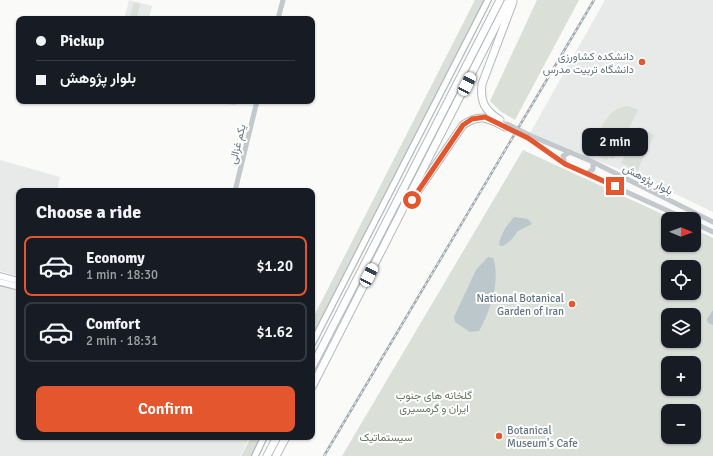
<!DOCTYPE html>
<html lang="en">
<head>
<meta charset="utf-8">
<style>
	body { margin:0; font-family:Signika,Vazirmatn,sans-serif; background:#242831; color:#f1f3f6; height:100vh; display:flex; flex-direction:column; font-size:15px; white-space:nowrap }
	* { box-sizing:border-box; margin:0 }
	p { font-size:13px; color:#9ea1a6 }
	.icon { flex:none; width:22px; height:22px; fill:none; stroke:currentColor; stroke-width:2; stroke-linecap:round; stroke-linejoin:round }
	.map { position:relative; flex:1; overflow:hidden }
	.side { position:absolute; left:16px; top:188px; width:299px; height:252px; display:flex; flex-direction:column; background:#171b24; border-radius:8px; box-shadow:0 1px 3px #0004 }
	.side>* { flex:none }
	.top-card { position:absolute; left:16px; top:16px; width:299px; height:88px; border-radius:8px; box-shadow:0 1px 3px #0004; display:grid; align-content:center; height:88px; padding:0 20px; background:#171b24 }
	.needle { width:26px; rotate:91deg }
	.buttons { position:absolute; left:661px; top:212px; display:grid; gap:8px }
	.buttons a { display:grid; place-items:center; width:40px; height:40px; border-radius:8px; background:#171b24; box-shadow:0 1px 3px #0004; font-size:20px }
	.end { position:absolute; width:18px; height:18px; margin:-9px; border:5px solid #e4572e; background:#fff; box-shadow:0 0 0 2px #fff }
	.from { border-radius:50% }
	.bubble { position:absolute; height:28px; border-radius:8px; background:#171b24; box-shadow:0 1px 3px #0004; font-size:13px; font-weight:600; line-height:28px; text-align:center }
	.car { position:absolute; width:12px; height:24px; margin:-12px -6px; border-radius:5px; box-shadow:0 0 3px 1px #0007; background:linear-gradient(#fff 24%,#345 0 40%,#fff 0 76%,#345 0 86%,#fff 0) }
	.top-card b { display:flex; align-items:center; gap:14px; height:38px; font-size:15px }
	.top-card b+b { border-top:1px solid #363941 }
	.top-card i { width:10px; height:10px; background:#f1f3f6 }
	ul { padding:0; list-style:none }
	li { display:flex; align-items:center; gap:12px; height:60px; margin:0 8px 6px; padding:0 12px; border:2px solid #363941; border-radius:8px }
	li div { flex:1 }
	li b { display:block; font-size:15px }
	li em { font-style:normal; font-weight:600 }
	li.current { border-color:#e4572e }
	li>.icon { width:36px; height:36px; stroke-width:1.5 }
	h2 { padding:0 20px; font-size:18px; line-height:48px }
	.primary-button { display:flex; gap:8px; margin-top:auto; padding:8px 20px }
	.primary-button a { flex:1; height:46px; border-radius:8px; background:#e4572e; color:#fff; font-size:16px; font-weight:600; line-height:46px; text-align:center }
	.map>svg:first-child { display:block }
	.built { fill:#e8e9e9 }
	.green { fill:#dadfd7; fill-rule:evenodd }
	.water { fill:#bbc7cb }
	.lines { fill:none; stroke-linecap:round; stroke-linejoin:round }
	.secondary-casing { stroke:#b3babf; stroke-width:8 }
	.motorway-casing { stroke:#b4b9bd; stroke-width:9 }
	.tertiary { stroke:#c3c8cc; stroke-width:5 }
	.secondary { stroke:#fff; stroke-width:5.5 }
	.motorway { stroke:#fff; stroke-width:7 }
	.rail-casing { stroke:#a2aab0; stroke-width:2.5 }
	.rail { stroke:#fff; stroke-width:1; stroke-dasharray:3; stroke-linecap:butt }
	.tertiary-bridge { stroke:#c3c8cc; stroke-width:5 }
	.route { stroke:#e4572e; stroke-width:5 }
	.poi-dot { fill:#e4572e; stroke:#fff; stroke-width:1.5 }
	.labels { text-anchor:middle; stroke-width:4; stroke-linejoin:round; paint-order:stroke }
	.poi-label { font-size:11px; fill:#657683; stroke:#fff; text-anchor:end }
	.street-label { font-size:11px; fill:#657683; stroke:#fff }
	.park-label { font-size:11px; fill:#687a64; stroke:#fff }
</style>
</head>
<body>
<div class="map">
<svg width="713" height="456" viewBox="0 0 713 456">
	<rect width="100%" height="100%" fill="#fafaf8"/>
	<g class="built">
		<path d="M129,0L152,6L149,19H124Z"/>
		<path d="M605,0H713V212L638,176L529,135Z"/>
		<path d="M0,160L60,177L57,191H19V276L0,271Z"/>
		<path d="M0,286L19,291V437H250L240,456H0Z"/>
	</g>
	<g class="green">
		<path d="M475,0H486L312,338V320Z"/>
		<path d="M537,0H579L515,120L500,111L490,101Z"/>
		<path d="M134,3L140,4L137,18L130,17Z"/>
		<path d="M201,101H237L235,105Z"/>
		<path d="M628,106L638,110L614,159L608,157L607,160L592,153V148C600,131 606,108 628,106Z"/>
		<path d="M638,127L654,135L637,171L621,163Z"/>
		<path d="M523,150L673,219H668V245H694V229L713,238V456H342ZM668,267H694V293H668ZM668,315H694V341H668ZM668,363H694V389H668ZM668,411H694V437H668Z"/>
		<path d="M251,437H262L252,456H241Z"/>
	</g>
	<g class="water">
		<path d="M514,217L528,219L532,224L518,231L511,240L503,246L499,245C501,233 507,225 514,217Z"/>
		<path d="M488,257L493,258C501,281 490,311 479,331L470,332L455,322L454,317L476,270Z"/>
		<path d="M713,310V325L708,323L707,319Z"/>
	</g>
	<g class="lines">
		<defs>
			<g id="secondary">
				<path d="M0,276L19,281"/>
				<path d="M0,282L19,287"/>
				<path d="M312,344L488,0"/>
				<path d="M255,456L264,437"/>
			</g>
			<g id="motorway">
				<path d="M500,120C485,111 480,102 482,84L513,2"/>
				<path d="M411,201L463,125C480,113 488,118 505,127"/>
				<path d="M312,367L500,0"/>
				<path d="M312,387L509,0"/>
				<path d="M267,456L277,437"/>
				<path d="M276,456L286,437"/>
			</g>
		</defs>
		<use href="#secondary" class="secondary-casing"/>
		<use href="#motorway" class="motorway-casing"/>
		<g class="tertiary">
			<path d="M278,19L283,0"/>
			<path d="M529,135L593,162L713,222"/>
			<path d="M528,138L565,164L686,219"/>
			<path d="M565,164L563,156L570,152"/>
			<path d="M587,174L593,169V162"/>
			<path d="M235,191L257,101"/>
			<path d="M694,223L713,232"/>
		</g>
		<use href="#secondary" class="secondary"/>
		<use href="#motorway" class="motorway"/>
		<defs>
			<path id="rail" d="M324,456L594,0"/>
		</defs>
		<use href="#rail" class="rail-casing"/>
		<use href="#rail" class="rail"/>
		<g class="tertiary-bridge">
			<path d="M507,124L529,135"/>
			<path d="M505,127L528,138"/>
		</g>
	</g>
	<g class="lines">
		<path class="route" d="M412,200L463,125L472,119L485,117L528,138L565,164L615,186"/>
	</g>
	<g class="poi-dot">
		<circle cx="642" cy="62" r="4"/>
		<circle cx="572" cy="304" r="4"/>
		<circle cx="499" cy="436" r="4"/>
	</g>
	<g class="labels">
		<g class="poi-label">
			<text x="634" y="60">دانشکده کشاورزی<tspan x="634" dy="13">دانشگاه تربیت مدرس</tspan></text>
			<text x="564" y="302">National Botanical<tspan x="564" dy="13">Garden of Iran</tspan></text>
			<text x="507" y="434" text-anchor="start">Botanical<tspan x="507" dy="13">Museum's Cafe</tspan></text>
		</g>
		<g class="street-label">
			<text transform="translate(237 144) rotate(-76)" y="4">یکم غزالی</text>
			<text transform="translate(648 179) rotate(27)" y="4">بلوار پژوهش</text>
		</g>
		<g class="park-label">
			<text x="434" y="399">گلخانه های جنوب<tspan x="434" dy="13">ایران و گرمسیری</tspan></text>
			<text x="386" y="441">سیستماتیک</text>
		</g>
	</g>
</svg>
<div class="buttons">
<a><svg class="needle" viewBox="-14 -14 28 28"><path d="M0-13l5 13h-10z" fill="#e53935"/><path d="M0 13l5-13h-10z" fill="#9ea1a6"/></svg></a>
<a><svg class="icon" aria-label="locate" viewBox="0 0 24 24"><circle cx="12" cy="12" r="6"/><path d="M12 2v4M12 18v4M2 12h4M18 12h4"/></svg></a>
<a><svg class="icon" aria-label="layers" viewBox="0 0 24 24"><path d="M12 4l9 5-9 5-9-5zM3 14l9 5 9-5"/></svg></a>
<a>+</a>
<a>−</a>
</div>
<i class="end from" style="left:412px;top:200px"></i>
<i class="end" style="left:615px;top:186px"></i>
<div class="bubble" style="left:582px;top:128px;width:66px">2 min</div>
<i class="car" style="left:467px;top:84px;rotate:27deg"></i>
<i class="car" style="left:369px;top:275px;rotate:27deg"></i>
<div class="top-card">
<b><i class="from"></i>Pickup</b>
<b><i></i>بلوار پژوهش</b>
</div>
<section class="side">
<h2>Choose a ride</h2>
<ul>
<li class="current"><svg class="icon" aria-label="car" viewBox="0 0 24 24"><path d="M5 17H2v-5l4-1 3-4h7l3 4 3 1v5h-3M9 17h6M6 11h13"/><circle cx="7" cy="17" r="2"/><circle cx="17" cy="17" r="2"/></svg><div><b>Economy</b><p>1 min · 18:30</p></div><em>$1.20</em></li>
<li><svg class="icon" aria-label="car" viewBox="0 0 24 24"><path d="M5 17H2v-5l4-1 3-4h7l3 4 3 1v5h-3M9 17h6M6 11h13"/><circle cx="7" cy="17" r="2"/><circle cx="17" cy="17" r="2"/></svg><div><b>Comfort</b><p>2 min · 18:31</p></div><em>$1.62</em></li>
</ul>
<div class="primary-button"><a>Confirm</a></div>
</section>
</div>
</body>
</html>
